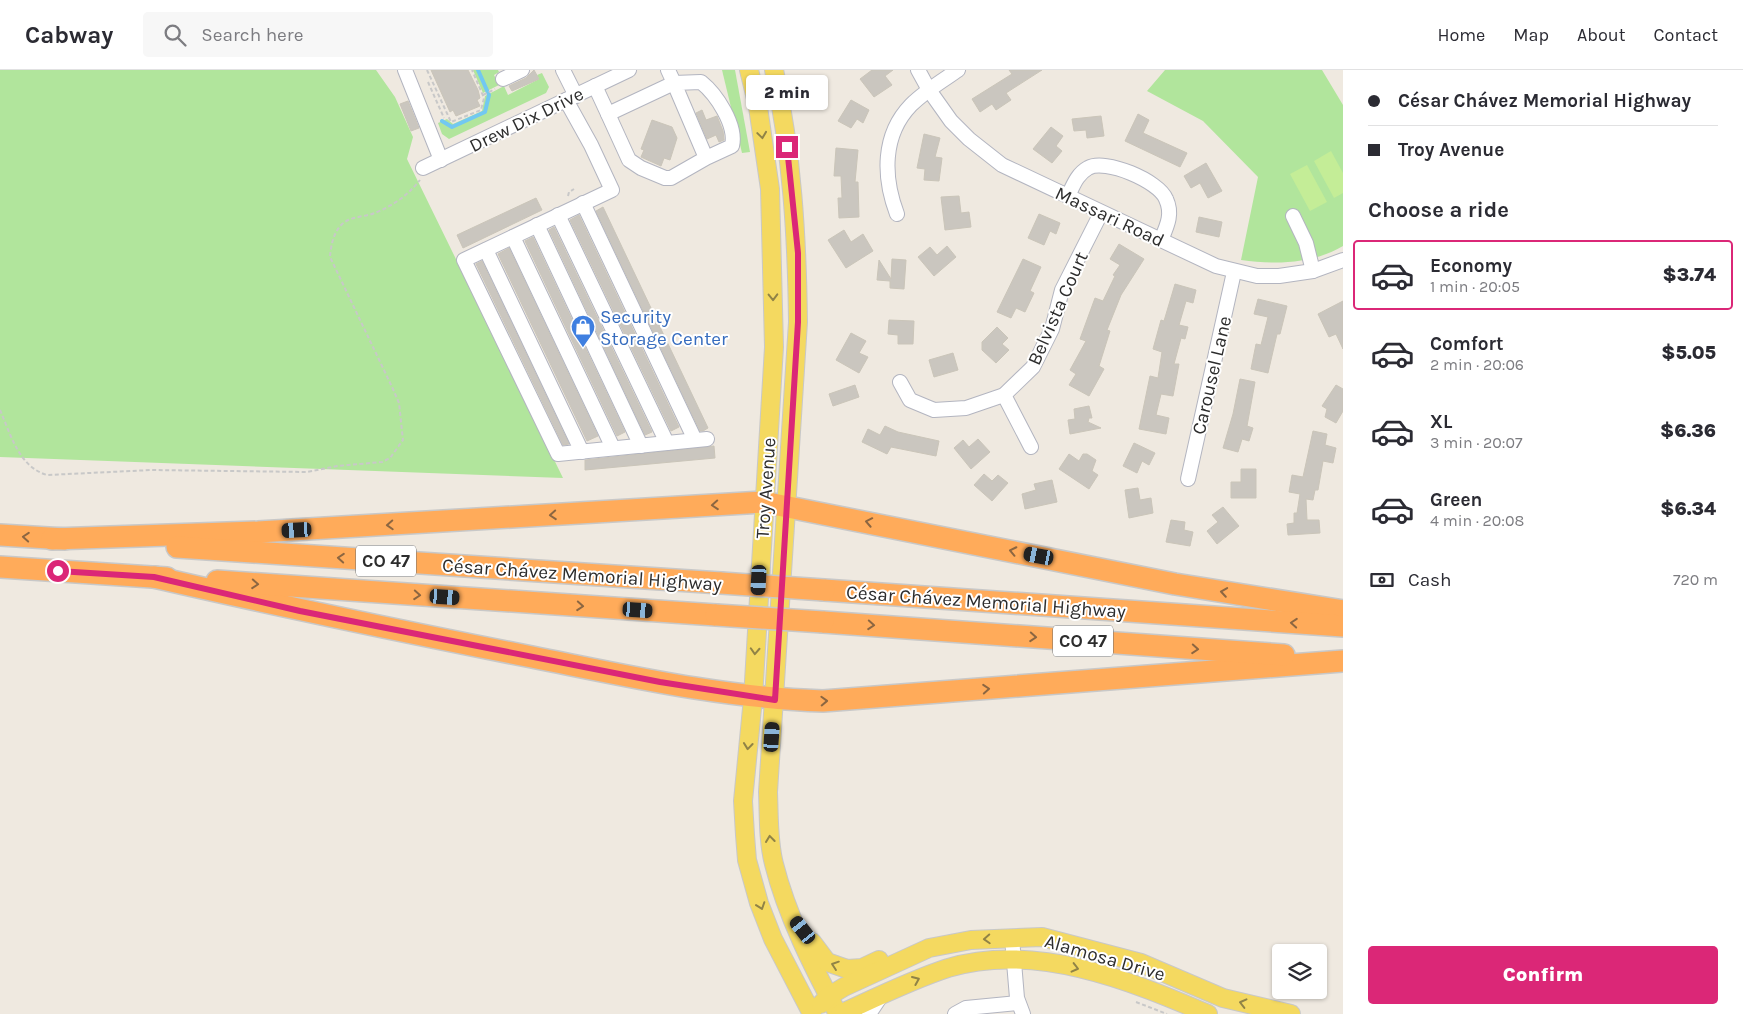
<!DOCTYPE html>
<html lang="en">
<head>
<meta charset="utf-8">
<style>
	body { margin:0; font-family:Karla,sans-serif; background:#f7f7f7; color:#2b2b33; height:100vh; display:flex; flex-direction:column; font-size:19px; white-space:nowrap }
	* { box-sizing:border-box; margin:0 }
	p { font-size:16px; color:#7c7c81 }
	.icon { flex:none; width:28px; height:28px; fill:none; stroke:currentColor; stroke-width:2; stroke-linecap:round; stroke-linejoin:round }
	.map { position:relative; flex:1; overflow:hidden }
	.details { display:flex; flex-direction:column; background:#fff; width:400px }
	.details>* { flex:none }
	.hud { display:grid; align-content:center; height:110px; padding:0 25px; background:#fff }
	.buttons { position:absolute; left:1272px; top:874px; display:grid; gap:10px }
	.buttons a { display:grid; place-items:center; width:55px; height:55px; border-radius:5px; background:#fff; box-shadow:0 1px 4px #0004; font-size:25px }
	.end { position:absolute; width:22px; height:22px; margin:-11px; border:6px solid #db2777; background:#fff; box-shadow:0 0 0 2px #fff }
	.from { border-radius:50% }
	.bubble { position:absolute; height:35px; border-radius:5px; background:#fff; box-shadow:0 1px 4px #0004; font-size:16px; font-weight:800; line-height:35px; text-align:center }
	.car { position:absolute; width:15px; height:30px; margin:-15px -8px; border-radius:6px; box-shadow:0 0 4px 1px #0007; background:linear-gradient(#222 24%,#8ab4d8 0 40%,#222 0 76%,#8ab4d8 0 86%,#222 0) }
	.hud b { display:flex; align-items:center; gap:18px; height:48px; font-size:19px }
	.hud b+b { border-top:1px solid #e1e1e2 }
	.hud i { width:12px; height:12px; background:#2b2b33 }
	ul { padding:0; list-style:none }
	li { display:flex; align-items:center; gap:15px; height:70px; margin:0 10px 8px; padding:0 15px; border:2px solid transparent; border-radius:5px }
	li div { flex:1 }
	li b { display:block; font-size:19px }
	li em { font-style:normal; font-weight:800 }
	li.current { border-color:#db2777 }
	li>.icon { width:45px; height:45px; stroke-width:1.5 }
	h2 { padding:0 25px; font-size:22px; line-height:60px }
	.pay { display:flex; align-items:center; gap:12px; height:55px; padding:0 25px; font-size:19px }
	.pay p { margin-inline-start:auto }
	.cta { display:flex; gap:10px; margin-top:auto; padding:10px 25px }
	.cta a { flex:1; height:58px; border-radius:5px; background:#db2777; color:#fff; font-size:20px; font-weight:800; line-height:58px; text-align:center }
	header { display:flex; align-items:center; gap:30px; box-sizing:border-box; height:70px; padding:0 25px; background:#fff; border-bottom:1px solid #e1e1e2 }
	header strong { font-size:24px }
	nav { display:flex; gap:28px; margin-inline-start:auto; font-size:18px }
	.search { width:350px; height:45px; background:#f7f7f7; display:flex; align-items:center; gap:12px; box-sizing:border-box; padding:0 18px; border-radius:5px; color:#7c7c81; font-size:19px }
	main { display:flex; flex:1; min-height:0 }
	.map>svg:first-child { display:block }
	.green { fill:#b1e59c }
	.pitch { fill:#c4ed97 }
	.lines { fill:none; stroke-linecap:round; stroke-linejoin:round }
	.stream { stroke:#72c8f1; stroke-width:4 }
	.building { fill:#cac6bf; stroke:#cac5b9 }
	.minor-casing { stroke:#b3b5c0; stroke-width:16 }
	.major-casing { stroke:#c8c8c8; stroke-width:20 }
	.highway-casing { stroke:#c8c8c8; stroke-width:24 }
	.path { stroke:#c8c8c8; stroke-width:2; stroke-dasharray:4 2.5; stroke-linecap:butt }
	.minor { stroke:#fff; stroke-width:14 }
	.major { stroke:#f4d960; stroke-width:18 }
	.highway { stroke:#ffab5a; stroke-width:21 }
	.highway-bridge-casing { stroke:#c8c8c8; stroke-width:24; stroke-linecap:butt }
	.highway-bridge { stroke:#ffab5a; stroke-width:21 }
	.oneway { stroke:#908346 }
	.oneway2 { stroke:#8c6641 }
	.route { stroke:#db2777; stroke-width:6 }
	.labels { text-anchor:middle; stroke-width:4; stroke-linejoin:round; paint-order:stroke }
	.shield { fill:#fff; stroke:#6c6c6c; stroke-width:1 }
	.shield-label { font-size:18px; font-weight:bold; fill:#2d2d2d }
	.street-label { font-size:19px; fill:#2d2d2d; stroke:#fff }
	.shop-label { font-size:19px; fill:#366cbe; stroke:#fff; text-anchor:start }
</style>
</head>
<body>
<header>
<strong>Cabway</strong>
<div class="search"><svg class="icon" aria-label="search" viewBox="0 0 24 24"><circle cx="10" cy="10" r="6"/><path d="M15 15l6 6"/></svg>Search here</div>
<nav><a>Home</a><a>Map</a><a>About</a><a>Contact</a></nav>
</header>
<main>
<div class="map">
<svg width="1343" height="944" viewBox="0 0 1343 944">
	<rect width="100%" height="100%" fill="#efe9e0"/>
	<g class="green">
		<path d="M0,0H376L395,27L413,67L407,89L563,408L0,387Z"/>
		<path d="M473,0H498L499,2L494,5L499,15L483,23Z"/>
		<path d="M722,0H735L750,82L742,83Z"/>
		<path d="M1165,0H1322L1343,35V176C1312,194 1276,195 1241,190L1258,107L1203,51L1147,21Z"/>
		<path d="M542,3L549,17L546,23L449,69L442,64L438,53L447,49L453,54L482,41L485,26L504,16L508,25L539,9L537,5Z"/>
	</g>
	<g class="pitch">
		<path d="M1331,81L1343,103V123L1334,128L1314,91Z"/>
		<path d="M1307,95L1327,132L1310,141L1290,104Z"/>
	</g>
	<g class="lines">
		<path class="stream" d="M442,51L452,57L485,42L489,25L478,0"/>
	</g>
	<g class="building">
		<path d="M431,0H468L478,20L480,28L477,30L480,36L456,46L453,40L450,42Z"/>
		<path d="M534,0L539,9L512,21L509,16L526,8Z"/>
		<path d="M872,0H893L885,6L892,15L874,27L860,9Z"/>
		<path d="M1009,0H1042L1006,23L1011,30L996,40L992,34L980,42L972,29L1012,4Z"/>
		<path d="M851,30L869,40L863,53L857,49L851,58L838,51Z"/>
		<path d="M408,31L419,58L411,61L400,34Z"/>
		<path d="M702,40L706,50L717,46L723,61L724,70L719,72L716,65L707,69L696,43Z"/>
		<path d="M1138,44L1149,50L1143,63L1187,83L1180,97L1125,71Z"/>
		<path d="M1101,46L1104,66L1087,68L1086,60L1074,61L1072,49Z"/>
		<path d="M652,50L672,57L677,68L670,90L664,88L661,96L641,87L644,80L641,79Z"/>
		<path d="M1051,57L1063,66L1056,76L1062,81L1052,93L1033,79Z"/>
		<path d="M924,64L940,68L935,87L942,88L939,111L924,110L925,99L917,98Z"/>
		<path d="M836,78L858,80L855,112H858L859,147L839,148L838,128H842L841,106H834Z"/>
		<path d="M1206,93L1222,121L1208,128L1200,113L1191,118L1184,106Z"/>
		<path d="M959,126L961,143L969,142L971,157L945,160L941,127Z"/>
		<path d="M536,128L542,140L463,178L457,165Z"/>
		<path d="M603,137L708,358L703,361H700L596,141Z"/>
		<path d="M1039,144L1060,153L1056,164L1050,161L1044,175L1028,168Z"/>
		<path d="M579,145L679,357L671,361L570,150Z"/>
		<path d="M1199,147L1222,152L1219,167L1196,162Z"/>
		<path d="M554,157L652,362L645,365L549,160Z"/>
		<path d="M844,160L851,172L863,164L873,181L846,198L828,170Z"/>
		<path d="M533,167L625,362L617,366L525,171Z"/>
		<path d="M1119,174L1144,189L1121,225L1107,260L1110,261L1099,296L1104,299L1089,326L1069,315L1076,304L1070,300L1086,271L1080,269L1095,228L1103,231L1115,206L1113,205L1120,195L1110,189Z"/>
		<path d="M947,176L956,187L934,206L918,187L930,177L937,185Z"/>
		<path d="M509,178L598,366L587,371L498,184Z"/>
		<path d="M892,189L906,190L904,219L890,218V211L877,210L879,190L891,209Z"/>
		<path d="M1023,189L1041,197L1030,221L1034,223L1025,242L1016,238L1011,248L997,242Z"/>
		<path d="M482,191L569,374L563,375L476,194Z"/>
		<path d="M1175,214L1196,220L1193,233L1186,231L1179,255L1188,257L1185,269L1181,268L1174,294H1179L1173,326L1161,324L1156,345L1169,348L1166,364L1139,359L1150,306L1158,308L1162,282L1153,279L1161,250L1164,251Z"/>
		<path d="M1258,229L1287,236L1280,264H1277L1268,303L1251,299L1256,274L1261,275L1268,247L1254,244Z"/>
		<path d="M1343,231V279L1336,264L1329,267L1318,244Z"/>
		<path d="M889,250L914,251L913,274H898V265L888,264Z"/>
		<path d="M997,257L1008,268L1002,274L1009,280L996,293L982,280V272Z"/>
		<path d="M851,263L866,271L859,283L868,287L859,303L836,290Z"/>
		<path d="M953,283L958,300L934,307L929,290Z"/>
		<path d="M1240,309L1255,312L1247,356L1253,358L1249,371L1242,369L1238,382L1223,378L1233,344Z"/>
		<path d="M855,315L859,327L833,336L829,324Z"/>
		<path d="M1336,315L1343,319V341L1336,353L1325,347L1327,339L1322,336Z"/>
		<path d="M1089,336L1092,348H1089L1088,352L1101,358L1070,364L1068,350L1075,349L1074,339Z"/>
		<path d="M885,356L898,362L939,371L936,386L891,377L887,384L862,372L868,359L880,365Z"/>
		<path d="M1313,361L1327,364L1325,375L1336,378L1333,393L1323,391L1318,420H1315L1313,430L1306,429L1307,450H1319L1320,463L1288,465L1287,454L1294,453V443H1297L1300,424L1289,422L1292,405L1303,407Z"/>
		<path d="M978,369L990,382L971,399L954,378L963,370L969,377Z"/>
		<path d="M1134,373L1155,383L1149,395L1142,391L1137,403L1123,396Z"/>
		<path d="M714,376L715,388L585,400V390Z"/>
		<path d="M1069,384L1079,391L1083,384H1087L1096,390L1092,401L1098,405L1089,419L1059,399Z"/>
		<path d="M1241,399H1256V428H1231V412H1241Z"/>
		<path d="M984,404L992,411L998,405L1008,413L992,431L974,415Z"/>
		<path d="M1052,410L1057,432L1025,439L1022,424L1036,420L1034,414Z"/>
		<path d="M1138,418L1140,430L1151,428L1153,443L1129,448L1125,420Z"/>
		<path d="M1223,437L1239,456L1217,474L1207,461L1218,452L1212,445Z"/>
		<path d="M1171,450L1185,452L1184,460L1193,462L1190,476L1166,472Z"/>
	</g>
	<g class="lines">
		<defs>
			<g id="minor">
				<path d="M405,0L441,90"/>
				<path d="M563,0L576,26"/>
				<path d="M918,0L929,20L951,51L969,69L1002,95L1216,196L1257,206H1279L1313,201L1343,190"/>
				<path d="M503,9L522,0"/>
				<path d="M595,16L608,44L674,13L668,0"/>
				<path d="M566,30L591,75L612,120L464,190L558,384L707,369"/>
				<path d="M608,44L629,90L641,98L665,108H671L706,88L674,13L701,12C716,24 737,55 732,76L706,88"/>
				<path d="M423,98L629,0"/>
				<path d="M1068,126C1073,116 1077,104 1088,98C1105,88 1159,111 1166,129C1173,144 1167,156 1161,170"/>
				<path d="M583,133L695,370"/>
				<path d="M897,144C883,107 882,65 911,35C925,21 942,11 958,0"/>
				<path d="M558,145L667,373"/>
				<path d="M1293,146L1306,173L1313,201"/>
				<path d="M537,155L641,376"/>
				<path d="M513,167L613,378"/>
				<path d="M486,180L582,382"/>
				<path d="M900,312L910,330L934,340L966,338L1004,325L1033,297L1052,259L1062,220L1101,143"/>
				<path d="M1004,325L1031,377"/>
				<path d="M1188,409L1234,202"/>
				<path d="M1012,868L1017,928L1023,944"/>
				<path d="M869,944L881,926"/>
				<path d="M955,944L966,938L1018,933"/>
			</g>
			<g id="major">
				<path d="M749,0L758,37L770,119L774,277L753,628L743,731L745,765L747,790L759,833L773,869L812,944"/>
				<path d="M774,0C792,83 797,167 798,252L768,722C769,745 768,771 774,794C787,846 813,897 838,944"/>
				<path d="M812,872L827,892L847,899L862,898L879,890"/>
				<path d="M821,934L829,926L844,917L929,878L971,870L1042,867L1141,893L1223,928L1291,944"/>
				<path d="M840,944C875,928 911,910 948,898C1035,872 1129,910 1208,944"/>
			</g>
			<g id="highway">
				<path d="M0,465L65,469"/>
				<path d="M52,469L258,462L763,432L1175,514L1343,541"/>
				<path d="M177,477L721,513"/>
				<path d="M0,497L167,508"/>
				<path d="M154,507C280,536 405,562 532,587C628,606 724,628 823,631L1343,591"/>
				<path d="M217,511L716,545"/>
				<path d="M824,520L1343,556"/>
				<path d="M823,552L1284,585"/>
			</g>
		</defs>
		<use href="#minor" class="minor-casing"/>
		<use href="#major" class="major-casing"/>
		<use href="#highway" class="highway-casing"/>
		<g class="path">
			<path d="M427,0L451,52L481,40L484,28L472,0"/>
			<path d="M428,12L444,48"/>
			<path d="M483,25L495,19"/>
			<path d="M568,126L569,122L574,119"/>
			<path d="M0,340C11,365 19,397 47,405L152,400L307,402L337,396L382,392L390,388L403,370L399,333L393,319L330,187C331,173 335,154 351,149C359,146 369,146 377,142C394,135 408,125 420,110"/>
			<path d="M1136,932L1167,944"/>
		</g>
		<use href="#minor" class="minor"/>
		<use href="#major" class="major"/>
		<use href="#highway" class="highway"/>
		<defs>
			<g id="highway-bridge">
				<path d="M721,513L824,520"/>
				<path d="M716,545L823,552"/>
			</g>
		</defs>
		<use href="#highway-bridge" class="highway-bridge-casing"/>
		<use href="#highway-bridge" class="highway-bridge"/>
	</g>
	<defs><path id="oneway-chevron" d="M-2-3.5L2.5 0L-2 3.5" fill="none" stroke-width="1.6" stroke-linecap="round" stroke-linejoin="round" transform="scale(1.25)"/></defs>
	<g class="oneway">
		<use href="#oneway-chevron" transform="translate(762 65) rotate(82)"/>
		<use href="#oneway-chevron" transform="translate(773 227) rotate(89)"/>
		<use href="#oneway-chevron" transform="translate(755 581) rotate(93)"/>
		<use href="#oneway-chevron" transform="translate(748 676) rotate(96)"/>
		<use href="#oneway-chevron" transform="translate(770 769) rotate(-97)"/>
		<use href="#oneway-chevron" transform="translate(761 836) rotate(71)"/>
		<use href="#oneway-chevron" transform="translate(987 869) rotate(177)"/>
		<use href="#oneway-chevron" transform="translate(835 895) rotate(-161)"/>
		<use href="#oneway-chevron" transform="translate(1075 898) rotate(14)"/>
		<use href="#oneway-chevron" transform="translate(916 910) rotate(-23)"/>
		<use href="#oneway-chevron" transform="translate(1243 933) rotate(-166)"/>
	</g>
	<g class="oneway2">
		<use href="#oneway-chevron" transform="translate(715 435) rotate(176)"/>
		<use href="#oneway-chevron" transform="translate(553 445) rotate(176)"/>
		<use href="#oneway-chevron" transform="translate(869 452) rotate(-169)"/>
		<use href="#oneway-chevron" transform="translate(390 455) rotate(177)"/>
		<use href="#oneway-chevron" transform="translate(26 467) rotate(-176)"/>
		<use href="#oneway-chevron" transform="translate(1013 481) rotate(-168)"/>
		<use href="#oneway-chevron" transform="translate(341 488) rotate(-176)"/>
		<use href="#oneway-chevron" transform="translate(255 514) rotate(4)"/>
		<use href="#oneway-chevron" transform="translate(1224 522) rotate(-171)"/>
		<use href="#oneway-chevron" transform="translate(417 525) rotate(4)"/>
		<use href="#oneway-chevron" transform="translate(580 536) rotate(4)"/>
		<use href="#oneway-chevron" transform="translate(1294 553) rotate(-176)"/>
		<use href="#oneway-chevron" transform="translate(871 555) rotate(4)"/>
		<use href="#oneway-chevron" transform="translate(1033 567) rotate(4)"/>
		<use href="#oneway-chevron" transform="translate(1195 579) rotate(4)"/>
		<use href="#oneway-chevron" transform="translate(986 619) rotate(-4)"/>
		<use href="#oneway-chevron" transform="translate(824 631) rotate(-2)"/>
	</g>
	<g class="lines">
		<path class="route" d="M58,501L154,507L300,541L660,612L775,630L798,252V183L787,77"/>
	</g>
	<defs>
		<symbol id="shop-pin" viewBox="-11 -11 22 30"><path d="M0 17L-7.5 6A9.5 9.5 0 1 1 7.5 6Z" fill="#3f7fe0" stroke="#fff"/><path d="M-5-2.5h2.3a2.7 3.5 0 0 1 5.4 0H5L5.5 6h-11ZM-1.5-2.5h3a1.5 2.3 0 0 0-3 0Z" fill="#fff"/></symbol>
	</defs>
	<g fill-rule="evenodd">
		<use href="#shop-pin" x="569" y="243" width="28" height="38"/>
	</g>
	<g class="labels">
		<g class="shield">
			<rect x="356" y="475.5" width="60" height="31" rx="4"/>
			<rect x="1053" y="555.5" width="60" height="31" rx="4"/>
		</g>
		<g class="shield-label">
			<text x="386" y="497">CO 47</text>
			<text x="1083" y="577">CO 47</text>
		</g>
		<g class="street-label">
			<text transform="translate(526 49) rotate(-26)" y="7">Drew Dix Drive</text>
			<text transform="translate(1110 146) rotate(25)" y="7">Massari Road</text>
			<text transform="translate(1057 238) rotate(-66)" y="7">Belvista Court</text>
			<text transform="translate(1211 305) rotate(-77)" y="7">Carousel Lane</text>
			<text transform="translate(765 418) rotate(-86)" y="7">Troy Avenue</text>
			<text transform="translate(582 504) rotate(4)" y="7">César Chávez Memorial Highway</text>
			<text transform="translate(986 531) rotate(4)" y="7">César Chávez Memorial Highway</text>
			<text transform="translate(1105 887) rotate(16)" y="7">Alamosa Drive</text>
		</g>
		<g class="shop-label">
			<text x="600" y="253">Security<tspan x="600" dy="22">Storage Center</tspan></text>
		</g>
	</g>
</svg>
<div class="buttons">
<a><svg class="icon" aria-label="layers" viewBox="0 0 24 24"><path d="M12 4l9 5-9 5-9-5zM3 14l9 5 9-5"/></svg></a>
</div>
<i class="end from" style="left:58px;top:501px"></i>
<i class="end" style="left:787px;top:77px"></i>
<div class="bubble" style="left:746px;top:5px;width:82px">2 min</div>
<i class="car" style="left:297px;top:460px;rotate:267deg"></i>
<i class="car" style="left:1039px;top:486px;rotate:281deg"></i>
<i class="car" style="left:759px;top:510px;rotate:183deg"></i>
<i class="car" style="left:445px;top:527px;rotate:94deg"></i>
<i class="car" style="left:638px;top:540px;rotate:94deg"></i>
<i class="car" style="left:772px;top:667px;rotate:4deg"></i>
<i class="car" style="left:803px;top:860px;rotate:322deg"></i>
</div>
<section class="details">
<div class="hud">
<b><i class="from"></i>César Chávez Memorial Highway</b>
<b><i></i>Troy Avenue</b>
</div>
<h2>Choose a ride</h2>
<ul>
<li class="current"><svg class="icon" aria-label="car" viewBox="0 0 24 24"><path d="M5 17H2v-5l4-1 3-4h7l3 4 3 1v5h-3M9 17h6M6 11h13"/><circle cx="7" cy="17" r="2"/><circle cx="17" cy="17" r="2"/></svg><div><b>Economy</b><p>1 min · 20:05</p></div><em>$3.74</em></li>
<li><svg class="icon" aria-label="car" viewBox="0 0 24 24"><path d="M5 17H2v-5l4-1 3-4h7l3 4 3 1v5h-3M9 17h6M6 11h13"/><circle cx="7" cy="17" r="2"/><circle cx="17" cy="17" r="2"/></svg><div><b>Comfort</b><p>2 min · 20:06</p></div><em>$5.05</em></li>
<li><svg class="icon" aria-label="car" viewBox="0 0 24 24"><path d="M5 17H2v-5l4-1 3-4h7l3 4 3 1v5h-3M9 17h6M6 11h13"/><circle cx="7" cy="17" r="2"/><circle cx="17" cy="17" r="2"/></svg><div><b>XL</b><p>3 min · 20:07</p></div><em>$6.36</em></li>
<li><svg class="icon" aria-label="car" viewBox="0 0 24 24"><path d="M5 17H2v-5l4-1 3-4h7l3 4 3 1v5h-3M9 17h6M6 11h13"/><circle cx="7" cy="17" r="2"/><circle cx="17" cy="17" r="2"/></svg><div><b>Green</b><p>4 min · 20:08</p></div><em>$6.34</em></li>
</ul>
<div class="pay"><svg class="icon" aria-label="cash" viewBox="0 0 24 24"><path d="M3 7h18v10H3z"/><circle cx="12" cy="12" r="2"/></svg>Cash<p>720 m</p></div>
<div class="cta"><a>Confirm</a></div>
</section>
</main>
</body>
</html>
